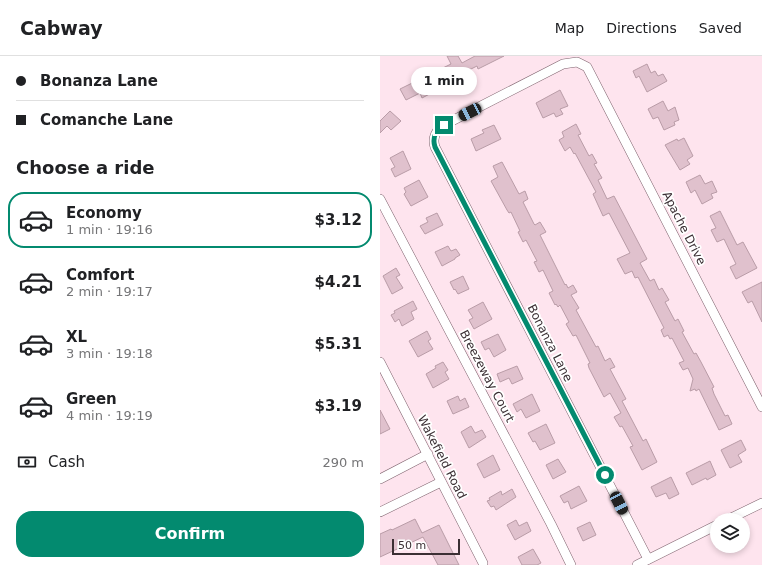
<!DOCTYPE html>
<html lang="en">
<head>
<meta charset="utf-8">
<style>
	body { margin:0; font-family:"DejaVu Sans",sans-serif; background:#f2f2f2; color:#202124; height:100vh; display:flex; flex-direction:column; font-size:15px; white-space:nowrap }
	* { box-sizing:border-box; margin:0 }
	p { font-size:13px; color:#757577 }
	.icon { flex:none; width:22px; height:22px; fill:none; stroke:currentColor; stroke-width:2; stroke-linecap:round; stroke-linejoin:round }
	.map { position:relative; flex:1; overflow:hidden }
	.panel { display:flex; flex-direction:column; background:#fff; width:380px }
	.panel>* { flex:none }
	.guide { display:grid; align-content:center; height:88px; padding:0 16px; background:#fff }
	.controls { position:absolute; left:330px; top:457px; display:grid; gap:8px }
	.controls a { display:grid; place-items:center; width:40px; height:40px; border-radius:50%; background:#fff; box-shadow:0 2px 6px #0003; font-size:20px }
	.scale { position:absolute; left:12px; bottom:10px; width:68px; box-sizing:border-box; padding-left:4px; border:2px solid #3b2f34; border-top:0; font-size:11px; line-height:14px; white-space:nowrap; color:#3b2f34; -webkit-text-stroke:3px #fff; paint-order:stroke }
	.end { position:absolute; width:18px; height:18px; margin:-9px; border:5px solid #038a6f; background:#fff; box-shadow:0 0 0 2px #fff }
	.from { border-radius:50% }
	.bubble { position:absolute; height:28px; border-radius:14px; background:#fff; box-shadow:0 2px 6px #0003; font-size:13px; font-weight:800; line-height:28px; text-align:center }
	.car { position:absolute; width:12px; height:24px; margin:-12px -6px; border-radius:5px; box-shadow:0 0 3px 1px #0007; background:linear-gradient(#222 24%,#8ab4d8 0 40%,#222 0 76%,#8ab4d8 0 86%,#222 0) }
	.guide b { display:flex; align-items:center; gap:14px; height:38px; font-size:15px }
	.guide b+b { border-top:1px solid #e0e0e0 }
	.guide i { width:10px; height:10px; background:#202124 }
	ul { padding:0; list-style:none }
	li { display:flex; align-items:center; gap:12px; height:56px; margin:0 8px 6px; padding:0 8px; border:2px solid transparent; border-radius:16px }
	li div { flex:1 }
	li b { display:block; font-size:15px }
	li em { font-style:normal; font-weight:800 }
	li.on { border-color:#038a6f }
	li>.icon { width:36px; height:36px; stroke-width:1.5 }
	h2 { padding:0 16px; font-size:18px; line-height:48px }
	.pay { display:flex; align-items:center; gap:10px; height:44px; padding:0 16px; font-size:15px }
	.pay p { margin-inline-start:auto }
	.action { display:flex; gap:8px; margin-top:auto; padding:8px 16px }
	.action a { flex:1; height:46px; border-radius:16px; background:#038a6f; color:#fff; font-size:16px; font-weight:800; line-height:46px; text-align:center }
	header { display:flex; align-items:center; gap:24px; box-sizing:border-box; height:56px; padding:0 20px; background:#fff; border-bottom:1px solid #e0e0e0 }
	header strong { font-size:19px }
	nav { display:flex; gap:22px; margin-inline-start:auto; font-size:14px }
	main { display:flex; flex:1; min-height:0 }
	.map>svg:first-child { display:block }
	.building { fill:#e0c1cd; stroke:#b99ca7 }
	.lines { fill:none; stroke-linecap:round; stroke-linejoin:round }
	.minor-casing { stroke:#7f636e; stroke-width:10 }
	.minor { stroke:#fff; stroke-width:9 }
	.route { stroke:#038a6f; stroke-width:5 }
	.labels { text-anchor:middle; stroke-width:3.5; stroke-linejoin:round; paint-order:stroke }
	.street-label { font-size:12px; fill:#3b2f34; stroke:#fff }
</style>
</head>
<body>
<header>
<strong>Cabway</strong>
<nav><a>Map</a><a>Directions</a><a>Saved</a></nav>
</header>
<main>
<section class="panel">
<div class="guide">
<b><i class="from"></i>Bonanza Lane</b>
<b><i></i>Comanche Lane</b>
</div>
<h2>Choose a ride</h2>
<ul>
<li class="on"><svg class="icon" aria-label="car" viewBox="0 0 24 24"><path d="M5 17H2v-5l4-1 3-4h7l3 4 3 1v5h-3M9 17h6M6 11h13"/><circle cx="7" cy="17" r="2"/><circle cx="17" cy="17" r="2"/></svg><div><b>Economy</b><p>1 min · 19:16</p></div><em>$3.12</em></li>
<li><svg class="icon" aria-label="car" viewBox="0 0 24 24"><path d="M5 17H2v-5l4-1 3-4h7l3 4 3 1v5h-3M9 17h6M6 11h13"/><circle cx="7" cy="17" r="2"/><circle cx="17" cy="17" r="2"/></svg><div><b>Comfort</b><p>2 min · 19:17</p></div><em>$4.21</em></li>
<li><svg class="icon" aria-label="car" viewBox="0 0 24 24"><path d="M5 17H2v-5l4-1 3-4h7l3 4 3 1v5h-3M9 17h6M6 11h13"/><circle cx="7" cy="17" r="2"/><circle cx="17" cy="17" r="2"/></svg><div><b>XL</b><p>3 min · 19:18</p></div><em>$5.31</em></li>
<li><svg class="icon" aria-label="car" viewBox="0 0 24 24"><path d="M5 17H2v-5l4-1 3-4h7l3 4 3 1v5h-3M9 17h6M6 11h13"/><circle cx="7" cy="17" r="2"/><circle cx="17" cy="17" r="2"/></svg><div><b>Green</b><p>4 min · 19:19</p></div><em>$3.19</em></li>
</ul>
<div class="pay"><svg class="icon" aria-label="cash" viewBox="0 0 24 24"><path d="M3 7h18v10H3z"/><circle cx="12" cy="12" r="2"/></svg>Cash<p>290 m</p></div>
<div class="action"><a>Confirm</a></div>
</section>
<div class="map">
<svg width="382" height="509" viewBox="0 0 382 509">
	<rect width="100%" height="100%" fill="#fee4ee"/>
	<g class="building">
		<path d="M67,0H78L82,7L95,0H124L98,13L97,10L73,22L74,25L42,42L40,37L26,44L20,33L71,8Z"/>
		<path d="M267,8L271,17L275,15L278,20L283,18L287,25L267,36L259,20L256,22L253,15Z"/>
		<path d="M180,34L188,50L180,53L183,58L176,61L174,57L163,62L156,47Z"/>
		<path d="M283,45L288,55L295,51L299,64L294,66L295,69L284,74L278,61L273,63L268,53Z"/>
		<path d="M10,55L21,65L11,74L7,70L0,77V65Z"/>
		<path d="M196,68L201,78L198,79L209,100L212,98L217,107L214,108L222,122L218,124L227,143L234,140L267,203L260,207L270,225L274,223L279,234L282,232L289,244L285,246L295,265L298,263L304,275L302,276L314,298L316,297L321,306L334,331L332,332L334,338L345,360L348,359L352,368L339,374L319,333L316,335L315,333L310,335L313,323L308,312L303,314L299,307L304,305L292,282L290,283L288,279L284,281L281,274L284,272L258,221L255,222L252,215L245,218L237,203L250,197L229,157L223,160L213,138L216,136L195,97L194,98L190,91L185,95L179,84L184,81L182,76Z"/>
		<path d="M114,69L121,83L96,95L91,83L104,77L102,74Z"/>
		<path d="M304,82L313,100L307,104L310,108L300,114L285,89L297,83L298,85Z"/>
		<path d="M23,95L31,113L15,121L11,113L15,111L10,102Z"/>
		<path d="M122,106L139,138L145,135L148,143L143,146L154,168L155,169L160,166L166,176L160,179L185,229L186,228L188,232L193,229L197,236L191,239L199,252L196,254L216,291L218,290L225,305L230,302L235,311L230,313L246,343L242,345L263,385L266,383L277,406L262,414L250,391L253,390L242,370L240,371L234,361L241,357L230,337L224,341L209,312L208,308L210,307L196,279L193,280L186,268L189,266L180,249L178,251L176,248L175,249L169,237L173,235L163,214L159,216L154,206L157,205L146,184L143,186L138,176L140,175L131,156L129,157L127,154L111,125L118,121L113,110Z"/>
		<path d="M320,119L325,128L332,125L337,136L331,138L333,142L322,148L315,134L311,137L306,126Z"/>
		<path d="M39,124L48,141L31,150L24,138L26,136L24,132Z"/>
		<path d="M340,155L357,189L363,186L377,212L356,223L350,211L356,208L344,183L337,186L331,174L336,172L330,160Z"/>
		<path d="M57,157L63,169L45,178L40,170L48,166L46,162Z"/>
		<path d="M68,190L71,195L76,193L80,199L75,202V203L62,210L55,196Z"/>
		<path d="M16,212L20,219L16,221L23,232L12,238L3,220Z"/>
		<path d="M83,220L89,233L78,238L75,233L74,234L70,226Z"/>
		<path d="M382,226V266L372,245L368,247L362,236Z"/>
		<path d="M33,245L37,253L31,256L34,263L22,270L19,263L15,266L11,259L15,257L14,255Z"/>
		<path d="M103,246L112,263L94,273L89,264L93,262L88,254Z"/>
		<path d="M47,275L51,283L48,285L53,293L38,301L29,285Z"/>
		<path d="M118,278L126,294L114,301L109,292L105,294L101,286Z"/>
		<path d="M63,306L68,314L65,316L69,323L53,332L46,318L56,312L55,310Z"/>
		<path d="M137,310L143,323L132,328L129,322L120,326L117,318Z"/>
		<path d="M152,338L160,355L146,362L141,353L137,356L133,348Z"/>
		<path d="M78,340L80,345L85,342L89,351L73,358L67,345Z"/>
		<path d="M0,354L10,373L0,378Z"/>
		<path d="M166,368L175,387L160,394L155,385L153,386L148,377Z"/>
		<path d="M91,370L95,377L102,374L106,381L89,392L81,376Z"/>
		<path d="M361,384L366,394L358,399L362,406L350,412L341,394Z"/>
		<path d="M113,399L120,414L104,422L97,408Z"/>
		<path d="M178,403L186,416L173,423L166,409Z"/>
		<path d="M330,405L336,419L327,424L326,422L312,429L306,417Z"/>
		<path d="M291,421L299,438L289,443L286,437L276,441L271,431Z"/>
		<path d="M199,430L207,445L191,453L188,445L184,447L180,440Z"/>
		<path d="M132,433L136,441L116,454L114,450L111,451L107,445L110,444L109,442L121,435L122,439Z"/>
		<path d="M35,463L42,477L59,469L79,509H58L43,481L0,501V478L11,473L12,474Z"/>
		<path d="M136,464L139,470L147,466L151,475L135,484L127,469Z"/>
		<path d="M210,466L216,479L203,485L197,472Z"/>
		<path d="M153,493L161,507L157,509H142L138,501Z"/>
	</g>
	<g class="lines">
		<defs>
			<g id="minor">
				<path d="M0,143L171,468L191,509"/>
				<path d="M0,306L103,507"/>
				<path d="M0,423L48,398"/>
				<path d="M0,456L61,426"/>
				<path d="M347,464L382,447"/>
				<path d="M268,503L55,91C52,82 56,74 64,69L183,8L197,6L207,11L382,351"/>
				<path d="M257,509L337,469"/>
			</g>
		</defs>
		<use href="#minor" class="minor-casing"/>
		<use href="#minor" class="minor"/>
	</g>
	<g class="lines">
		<path class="route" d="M64,69C56,74 52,82 55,91L225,419"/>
	</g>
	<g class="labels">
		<g class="street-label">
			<text transform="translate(304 172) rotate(63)" y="4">Apache Drive</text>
			<text transform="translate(170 287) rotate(63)" y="4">Bonanza Lane</text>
			<text transform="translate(107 320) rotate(62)" y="4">Breezeway Court</text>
			<text transform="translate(62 401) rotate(63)" y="4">Wakefield Road</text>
		</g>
	</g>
</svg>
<div class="controls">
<a><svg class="icon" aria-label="layers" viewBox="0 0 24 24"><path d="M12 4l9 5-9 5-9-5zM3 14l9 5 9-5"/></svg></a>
</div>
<div class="scale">50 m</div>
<i class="end from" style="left:225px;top:419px"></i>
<i class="end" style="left:64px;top:69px"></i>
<div class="bubble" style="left:31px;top:11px;width:66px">1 min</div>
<i class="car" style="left:90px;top:56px;rotate:243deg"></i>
<i class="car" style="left:239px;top:447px;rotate:153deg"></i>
</div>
</main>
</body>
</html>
